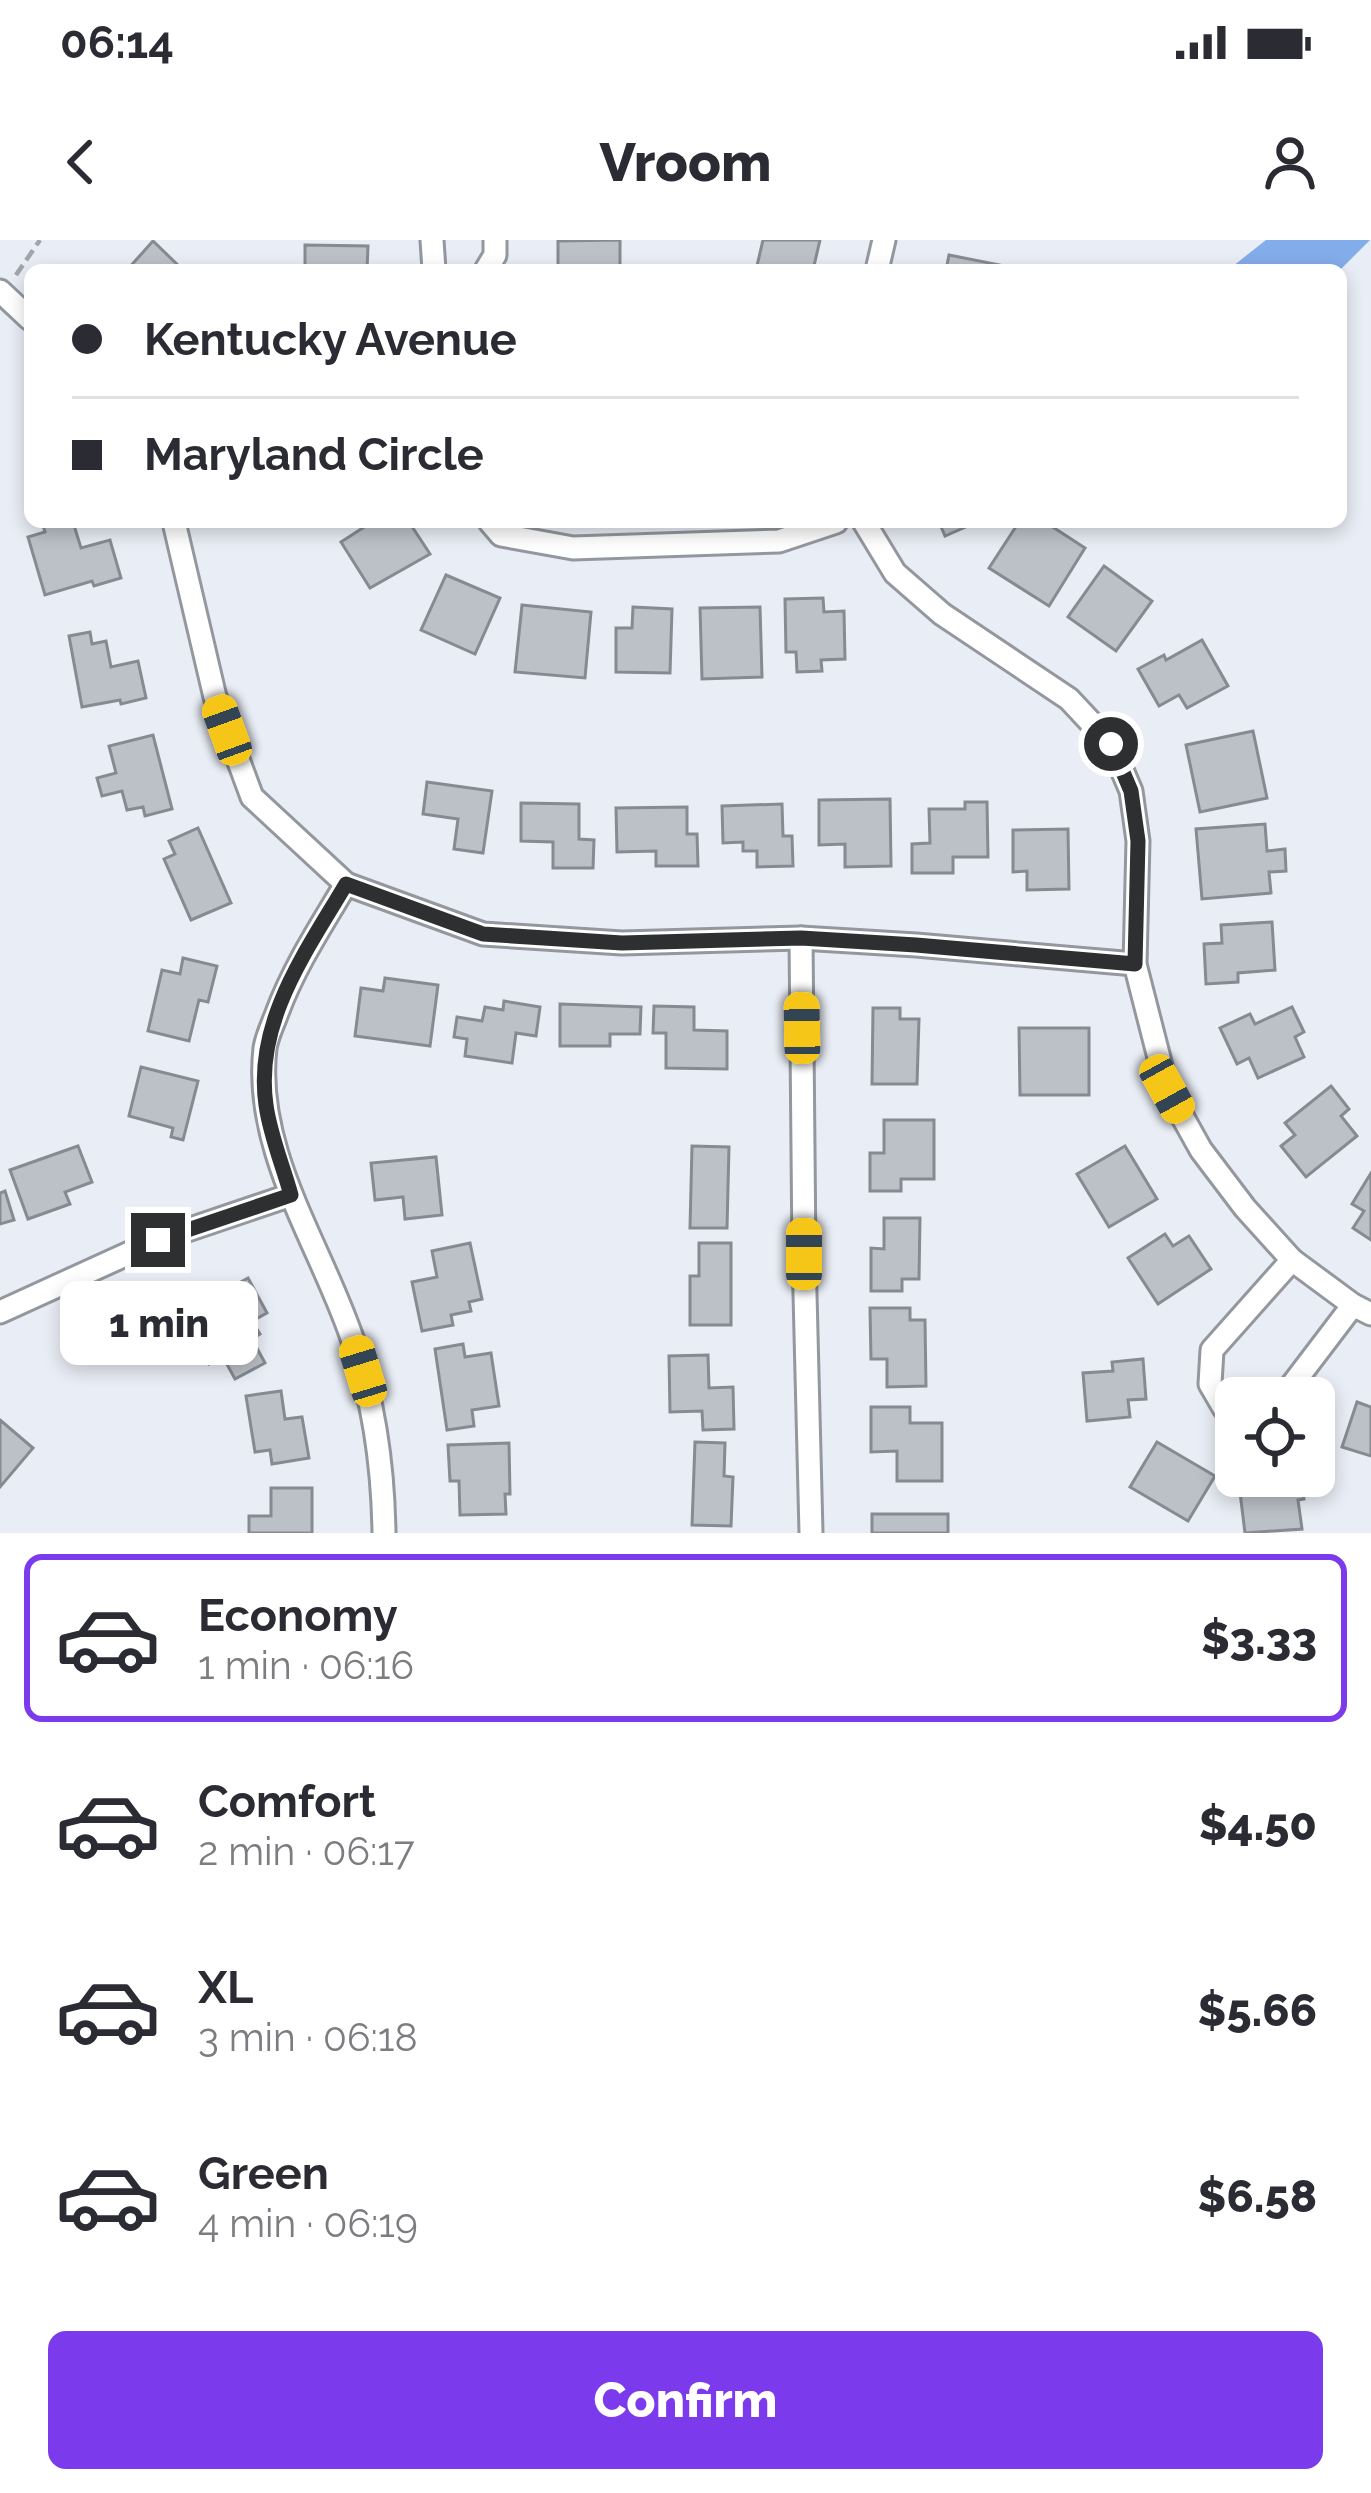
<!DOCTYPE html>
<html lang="en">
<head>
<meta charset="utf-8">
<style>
	body { margin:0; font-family:Raleway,sans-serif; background:#f2f2f3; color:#2b2b33; height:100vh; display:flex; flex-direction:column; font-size:45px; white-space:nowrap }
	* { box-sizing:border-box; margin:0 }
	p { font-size:39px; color:#7c7c81 }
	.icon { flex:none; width:66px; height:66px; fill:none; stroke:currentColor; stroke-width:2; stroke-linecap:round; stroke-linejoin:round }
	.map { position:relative; height:1293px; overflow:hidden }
	.panel { display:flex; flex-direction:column; background:#fff; flex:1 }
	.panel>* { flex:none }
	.banner { position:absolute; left:24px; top:24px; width:1323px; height:264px; border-radius:18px; box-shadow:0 6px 18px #0003; display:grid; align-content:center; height:264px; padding:0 48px; background:#fff }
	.fabs { position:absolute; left:1215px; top:1137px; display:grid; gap:24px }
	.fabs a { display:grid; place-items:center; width:120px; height:120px; border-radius:18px; background:#fff; box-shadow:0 6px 18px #0003; font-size:60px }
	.end { position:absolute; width:54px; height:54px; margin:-27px; border:15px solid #2d2f31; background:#fff; box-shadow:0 0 0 6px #fff }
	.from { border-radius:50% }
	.bubble { position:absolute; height:84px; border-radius:18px; background:#fff; box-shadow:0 6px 18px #0003; font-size:39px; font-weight:800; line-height:84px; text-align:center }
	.car { position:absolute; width:36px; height:72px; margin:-36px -18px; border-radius:15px; box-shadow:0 0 9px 3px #0007; background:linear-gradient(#f5c518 24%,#345 0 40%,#f5c518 0 76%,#345 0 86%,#f5c518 0) }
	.banner b { display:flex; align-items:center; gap:42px; height:114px; font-size:45px }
	.banner b+b { border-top:3px solid #e1e1e2 }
	.banner i { width:30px; height:30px; background:#2b2b33 }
	ul { padding:21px 0 0; list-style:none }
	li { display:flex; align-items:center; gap:36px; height:168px; margin:0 24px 18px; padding:0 24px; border:6px solid transparent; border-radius:18px }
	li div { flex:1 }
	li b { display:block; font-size:45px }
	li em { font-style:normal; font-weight:800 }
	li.current { border-color:#7c3aed }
	li>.icon { width:108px; height:108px; stroke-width:1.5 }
	.button { display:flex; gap:24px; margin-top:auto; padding:24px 48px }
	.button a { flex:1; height:138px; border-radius:18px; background:#7c3aed; color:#fff; font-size:48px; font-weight:800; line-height:138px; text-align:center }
	.status { display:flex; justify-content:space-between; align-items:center; height:84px; padding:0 60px; background:#fff; direction:ltr }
	.status svg { height:33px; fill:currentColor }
	header { display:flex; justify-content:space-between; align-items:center; height:156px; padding:0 48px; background:#fff; font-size:54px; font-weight:800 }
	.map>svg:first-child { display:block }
	.water { fill:#83acea }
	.building { fill:#bcc1c8; stroke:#868a91; stroke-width:3 }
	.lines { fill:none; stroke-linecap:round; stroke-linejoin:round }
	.minor-casing { stroke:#93989e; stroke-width:27 }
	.path { stroke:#a2a5ab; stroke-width:4.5; stroke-dasharray:12 6; stroke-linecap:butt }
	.minor { stroke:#fff; stroke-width:21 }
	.route { stroke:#2d2f31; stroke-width:15 }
</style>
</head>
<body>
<div class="status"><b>06:14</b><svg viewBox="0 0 49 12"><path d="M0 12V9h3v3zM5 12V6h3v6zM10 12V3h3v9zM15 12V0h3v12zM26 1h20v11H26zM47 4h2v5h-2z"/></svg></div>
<header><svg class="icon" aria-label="back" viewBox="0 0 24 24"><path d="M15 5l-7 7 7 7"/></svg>Vroom<svg class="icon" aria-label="person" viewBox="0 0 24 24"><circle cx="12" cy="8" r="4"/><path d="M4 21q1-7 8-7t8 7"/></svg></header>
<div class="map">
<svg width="1371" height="1293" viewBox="0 0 1371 1293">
	<rect width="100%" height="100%" fill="#e9edf5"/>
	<path class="water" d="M1266,0H1370L1340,30H1219L1233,26Z"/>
	<g class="building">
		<path d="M620,0V30H558V1Z"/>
		<path d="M763,0H820L813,30H756Z"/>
		<path d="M153,1L183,30H127Z"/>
		<path d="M305,5L368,6L367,30H305Z"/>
		<path d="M949,15L1015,28L1014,30H946Z"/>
		<path d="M42,282H73L81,308L110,300L121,338L94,346L92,341L45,355L28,297L45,292Z"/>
		<path d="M372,282H409L430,314L370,348L341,302Z"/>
		<path d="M939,282H977L945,296Z"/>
		<path d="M1019,282H1045L1085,308L1049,366L989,328Z"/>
		<path d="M1104,326L1152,361L1116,411L1068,377Z"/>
		<path d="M446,335L500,358L475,414L421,390Z"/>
		<path d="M823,358L824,372L844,371L845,419L821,420L822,431L797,432L796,412H786L785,359Z"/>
		<path d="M522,365L591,372L585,438L515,432Z"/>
		<path d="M633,367L672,369L670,433L616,432V388H632Z"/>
		<path d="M760,367L762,437L702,439L700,368Z"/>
		<path d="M90,392L92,404L106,401L111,427L138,421L146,458L121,464L120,460L82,467L69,396Z"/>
		<path d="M1202,400L1228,446L1187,468L1179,455L1159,466L1138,429L1164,415L1166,420Z"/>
		<path d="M1253,491L1267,558L1200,572L1186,505Z"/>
		<path d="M153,495L172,569L145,576L143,567L127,570L122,551L102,556L97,538L116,533L109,506Z"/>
		<path d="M427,542L492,551L483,613L454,609L458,579L423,574Z"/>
		<path d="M890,559L891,626L845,627V604L819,605V560Z"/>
		<path d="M965,562H987L988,617H953V633H912V604L930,603L929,569H965Z"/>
		<path d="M521,563L579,564V599L594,600L593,628H553V602L521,601Z"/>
		<path d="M782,564L783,596H792L793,626L757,627V611H743V602L723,603L722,566Z"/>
		<path d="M687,567V594H697L698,626H656V611L617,612L616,568Z"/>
		<path d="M1265,584L1267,611L1285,609L1286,631L1269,632L1271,653L1202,659L1196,589Z"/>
		<path d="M198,588L231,663L191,680L164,619L175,614L169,601Z"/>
		<path d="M1068,589L1069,649L1027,650V631L1013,632V590Z"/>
		<path d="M1272,682L1275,730L1238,733V742L1206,744L1204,704L1222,703L1221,685Z"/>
		<path d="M183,718L217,726L208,762L199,760L189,801L148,791L162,730L180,734Z"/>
		<path d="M385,738L438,745L430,806L355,796L361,748L383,751Z"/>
		<path d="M504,761L540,767L536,796L516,793L512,823L465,816L467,799L454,797L457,777L482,781L485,767L503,770Z"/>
		<path d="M560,764L641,767L640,794H610V806H560Z"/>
		<path d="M654,766L694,767V790L727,791V829L666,828V793H653Z"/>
		<path d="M1292,767L1304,792L1295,797L1304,817L1258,838L1249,818L1237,824L1220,788L1250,774L1255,784Z"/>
		<path d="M873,768H900V779H919L917,844H872Z"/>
		<path d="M1019,788H1089V855H1020Z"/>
		<path d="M141,827L198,841L183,900L171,897L173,888L129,876Z"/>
		<path d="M1331,846L1349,869L1341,876L1357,896L1306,937L1281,906L1295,895L1285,883Z"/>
		<path d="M884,880H934V939H901V951H870V913H884Z"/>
		<path d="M78,906L92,942L65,952L70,964L28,979L10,930Z"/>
		<path d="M692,906L729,907L727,988H690Z"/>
		<path d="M1125,906L1157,959L1109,987L1077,934Z"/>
		<path d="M436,917L442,975L405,979L403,957L375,960L371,923Z"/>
		<path d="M1371,933V1000L1353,988L1364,971L1352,964Z"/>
		<path d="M5,951L14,980L0,984V953Z"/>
		<path d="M884,978H920L919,1039H902V1051H871V1008L884,1009Z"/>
		<path d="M1165,994L1173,1006L1189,996L1211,1029L1158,1064L1128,1018Z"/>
		<path d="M470,1003L482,1059L469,1062L471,1071L451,1075L453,1085L422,1091L412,1042L437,1037L432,1011Z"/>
		<path d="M699,1003H731V1085H690V1036H699Z"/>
		<path d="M248,1038L267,1073L252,1081L260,1094L252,1099L265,1123L235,1139L223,1117L209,1124L194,1096L227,1078L215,1056Z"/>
		<path d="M870,1068H910V1080H925L926,1146L887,1147V1119H871Z"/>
		<path d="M463,1104L465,1117L491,1113L499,1166L472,1170L474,1186L447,1190L435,1109Z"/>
		<path d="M708,1115L709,1148L733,1147L734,1189L703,1190L702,1171L670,1172L669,1116Z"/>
		<path d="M1143,1119L1146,1159L1128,1160L1130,1177L1087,1181L1083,1133L1113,1131L1112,1122Z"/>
		<path d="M281,1151L285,1179L302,1177L309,1218L272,1224L270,1210L255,1212L246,1156Z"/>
		<path d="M1357,1162L1371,1167V1216L1342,1207Z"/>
		<path d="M871,1167H910V1183H942V1241H897V1211L871,1212Z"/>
		<path d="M0,1180L33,1208L0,1247Z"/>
		<path d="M695,1202L725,1203L724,1236L733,1237L731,1286L692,1285Z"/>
		<path d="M1157,1202L1215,1236L1188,1281L1130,1247Z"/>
		<path d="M509,1203L510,1254H505L506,1274L460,1275L459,1241H450L448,1205Z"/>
		<path d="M1238,1236H1301L1304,1259L1298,1260L1302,1289L1245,1293Z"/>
		<path d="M271,1248H312V1293H249V1276H271Z"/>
		<rect x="872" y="1274" width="76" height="19"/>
	</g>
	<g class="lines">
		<defs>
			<g id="minor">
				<path d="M432,0L434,30"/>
				<path d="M486,30L495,15V0"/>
				<path d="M877,30L884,0"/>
				<path d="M0,51L30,79"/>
				<path d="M174,282L215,457L252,557L346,644L483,694L622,703L801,698L916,705L1135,724"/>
				<path d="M490,282L501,295L573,308L779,301L836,282"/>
				<path d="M864,282L895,333L942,374L1069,459L1111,504L1131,551L1138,601L1135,724L1167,849L1201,910L1245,968L1292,1020L1353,1065L1371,1074"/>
				<path d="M346,644C321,686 294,727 277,773C273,784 267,796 265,808C253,913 323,1008 354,1104C375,1166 383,1227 384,1293"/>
				<path d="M801,698L804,1014L811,1293"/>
				<path d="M0,1072L158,1000L291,955"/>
				<path d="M1278,1158L1286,1153L1353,1065"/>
				<path d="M1236,1170L1224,1168L1210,1144L1212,1110L1292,1020"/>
			</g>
		</defs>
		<use href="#minor" class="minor-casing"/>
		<path class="path" d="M16,35L40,0"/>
		<use href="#minor" class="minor"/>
	</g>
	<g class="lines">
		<path class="route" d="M158,1000L291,955C283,926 270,895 266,865C254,782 306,712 346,644L483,694L622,703L801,698L916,705L1135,724L1138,601L1131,551L1111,504"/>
	</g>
</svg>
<div class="fabs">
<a><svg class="icon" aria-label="locate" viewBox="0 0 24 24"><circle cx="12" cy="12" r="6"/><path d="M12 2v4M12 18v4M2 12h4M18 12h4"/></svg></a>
</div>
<i class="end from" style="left:1111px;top:504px"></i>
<i class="end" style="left:158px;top:1000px"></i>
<div class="bubble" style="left:60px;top:1041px;width:198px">1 min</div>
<i class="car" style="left:227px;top:490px;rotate:340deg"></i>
<i class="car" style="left:802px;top:788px;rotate:359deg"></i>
<i class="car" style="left:1167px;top:849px;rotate:151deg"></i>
<i class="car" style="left:804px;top:1014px;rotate:0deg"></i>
<i class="car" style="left:363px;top:1131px;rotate:343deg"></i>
<div class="banner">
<b><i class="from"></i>Kentucky Avenue</b>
<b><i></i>Maryland Circle</b>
</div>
</div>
<section class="panel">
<ul>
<li class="current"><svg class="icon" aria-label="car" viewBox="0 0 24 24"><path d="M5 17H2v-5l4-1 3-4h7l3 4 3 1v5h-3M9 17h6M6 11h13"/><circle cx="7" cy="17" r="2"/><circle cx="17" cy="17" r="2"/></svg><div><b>Economy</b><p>1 min · 06:16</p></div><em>$3.33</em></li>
<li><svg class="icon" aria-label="car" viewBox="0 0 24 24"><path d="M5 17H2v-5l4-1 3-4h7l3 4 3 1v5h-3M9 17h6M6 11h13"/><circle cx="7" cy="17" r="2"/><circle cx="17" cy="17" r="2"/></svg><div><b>Comfort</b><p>2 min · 06:17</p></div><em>$4.50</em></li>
<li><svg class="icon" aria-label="car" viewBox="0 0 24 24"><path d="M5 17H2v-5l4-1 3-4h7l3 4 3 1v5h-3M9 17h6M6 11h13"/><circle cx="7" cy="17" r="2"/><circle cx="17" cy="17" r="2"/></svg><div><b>XL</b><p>3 min · 06:18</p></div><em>$5.66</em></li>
<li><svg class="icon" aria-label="car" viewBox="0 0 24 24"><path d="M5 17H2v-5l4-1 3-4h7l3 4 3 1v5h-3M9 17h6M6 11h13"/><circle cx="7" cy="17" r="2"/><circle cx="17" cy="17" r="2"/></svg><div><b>Green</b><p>4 min · 06:19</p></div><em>$6.58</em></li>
</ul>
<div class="button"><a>Confirm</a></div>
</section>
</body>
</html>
